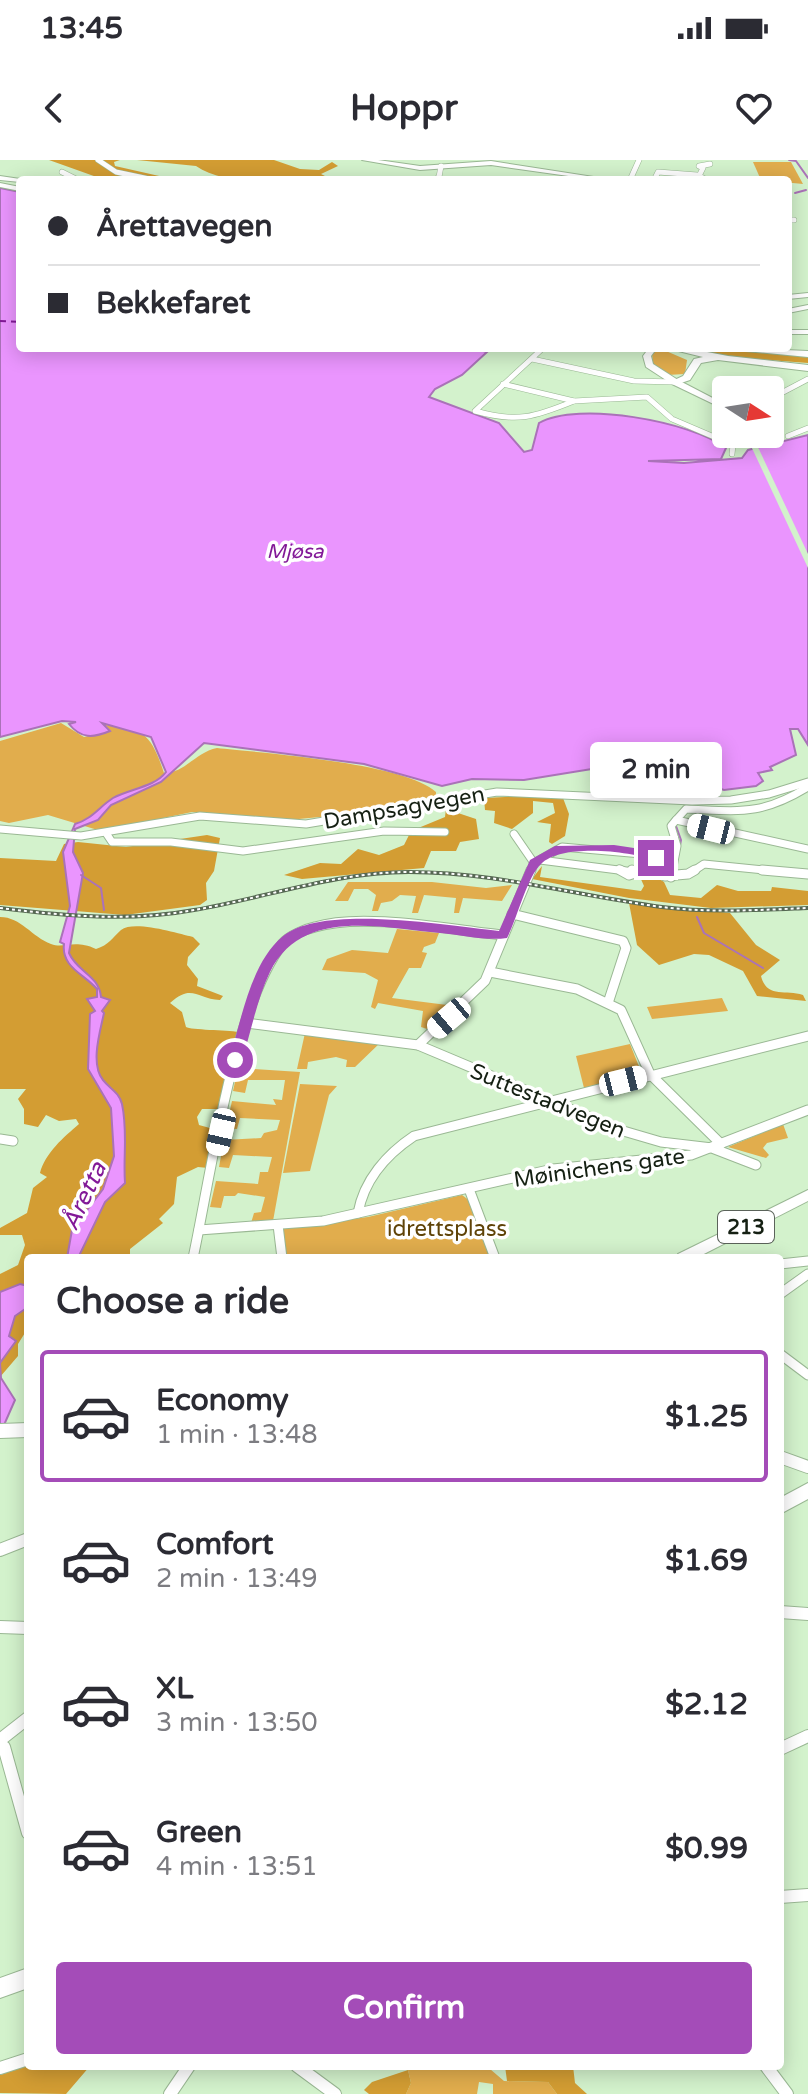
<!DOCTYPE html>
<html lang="en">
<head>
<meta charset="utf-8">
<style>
	body { margin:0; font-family:"Varela Round",sans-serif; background:#f7f7f7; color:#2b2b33; height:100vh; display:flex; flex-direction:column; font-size:30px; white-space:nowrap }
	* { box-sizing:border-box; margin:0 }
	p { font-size:26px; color:#7c7c81 }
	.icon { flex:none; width:44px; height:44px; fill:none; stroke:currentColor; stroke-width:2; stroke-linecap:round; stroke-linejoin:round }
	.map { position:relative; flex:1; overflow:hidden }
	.panel { position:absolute; left:24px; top:1094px; width:760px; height:816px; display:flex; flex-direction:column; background:#fff; border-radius:8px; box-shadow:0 4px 20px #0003 }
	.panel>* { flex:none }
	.banner { position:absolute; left:16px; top:16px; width:776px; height:176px; border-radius:8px; box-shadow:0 4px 20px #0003; display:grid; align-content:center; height:176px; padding:0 32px; background:#fff }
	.needle { width:52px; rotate:102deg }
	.buttons { position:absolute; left:712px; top:216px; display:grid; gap:16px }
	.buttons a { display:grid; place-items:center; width:72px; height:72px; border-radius:8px; background:#fff; box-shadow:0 4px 20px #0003; font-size:40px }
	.end { position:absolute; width:36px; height:36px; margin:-18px; border:10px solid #a44cb8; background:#fff; box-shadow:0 0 0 4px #fff }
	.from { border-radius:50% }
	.bubble { position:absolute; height:56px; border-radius:8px; background:#fff; box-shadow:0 4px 20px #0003; font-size:26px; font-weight:700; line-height:56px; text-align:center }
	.car { position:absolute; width:24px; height:48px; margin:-24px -12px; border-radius:10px; box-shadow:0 0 6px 2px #0007; background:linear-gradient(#fff 24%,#345 0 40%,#fff 0 76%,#345 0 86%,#fff 0) }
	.banner b { display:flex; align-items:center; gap:28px; height:76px; font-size:30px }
	.banner b+b { border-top:2px solid #e1e1e2 }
	.banner i { width:20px; height:20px; background:#2b2b33 }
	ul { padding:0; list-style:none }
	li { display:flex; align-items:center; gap:24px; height:132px; margin:0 16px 12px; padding:0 16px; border:4px solid transparent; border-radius:8px }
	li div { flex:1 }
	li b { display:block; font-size:30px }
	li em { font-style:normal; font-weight:700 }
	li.on { border-color:#a44cb8 }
	li>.icon { width:72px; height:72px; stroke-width:1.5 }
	h2 { padding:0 32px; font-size:36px; line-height:96px }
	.action { display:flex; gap:16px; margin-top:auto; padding:16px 32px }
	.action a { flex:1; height:92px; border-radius:8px; background:#a44cb8; color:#fff; font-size:32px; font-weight:700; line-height:92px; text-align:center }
	.status { display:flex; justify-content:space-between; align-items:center; height:56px; padding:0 40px; background:#fff; direction:ltr }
	.status svg { height:22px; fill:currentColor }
	header { display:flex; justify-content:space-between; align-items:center; height:104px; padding:0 32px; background:#fff; font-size:36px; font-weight:700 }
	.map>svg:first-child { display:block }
	.green { fill:#e1ad4d }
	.forest { fill:#d39d33 }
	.water { fill:#ea95fe; stroke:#aa72b8; stroke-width:2 }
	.pier { fill:#d3f2cc }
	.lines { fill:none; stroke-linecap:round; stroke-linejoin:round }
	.stream { stroke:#aa72b8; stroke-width:2 }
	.ferry { stroke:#821997; stroke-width:2; stroke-dasharray:6 5; stroke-linecap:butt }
	.minor-far3-casing { stroke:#9ab894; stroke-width:6 }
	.minor-far2-casing { stroke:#9ab894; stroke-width:9 }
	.minor-far1-casing { stroke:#9ab894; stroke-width:11 }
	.minor-casing { stroke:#9ab894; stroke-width:14 }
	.tertiary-casing { stroke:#9ab894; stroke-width:2 }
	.secondary-casing { stroke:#9ab894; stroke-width:2 }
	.primary-casing { stroke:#9ab894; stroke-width:2 }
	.trunk-casing { stroke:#9ab894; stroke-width:2 }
	.minor-far3 { stroke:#fff; stroke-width:5 }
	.minor-far2 { stroke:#fff; stroke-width:7 }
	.minor-far1 { stroke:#fff; stroke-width:9 }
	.minor { stroke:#fff; stroke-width:12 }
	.tertiary { fill:#fff; fill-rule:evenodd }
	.secondary { fill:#fff; fill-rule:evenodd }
	.primary { fill:#fff; fill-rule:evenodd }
	.trunk { fill:#fff; fill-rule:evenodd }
	.rail-casing { stroke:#566853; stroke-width:4 }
	.rail { stroke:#fff; stroke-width:2; stroke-dasharray:3; stroke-linecap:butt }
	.route { fill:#a44cb8 }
	.labels { text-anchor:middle; stroke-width:7; stroke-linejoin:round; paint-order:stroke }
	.far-water-label { font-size:20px; font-style:italic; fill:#821997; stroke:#fff }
	.shield { fill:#fff; stroke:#5b635a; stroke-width:2 }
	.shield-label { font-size:20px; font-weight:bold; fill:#152013 }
	.street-label { font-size:22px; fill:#152013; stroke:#fff }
	.park-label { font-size:22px; fill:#5f4308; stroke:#fff }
	.water-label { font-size:24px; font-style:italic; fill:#821997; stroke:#fff }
</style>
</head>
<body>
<div class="status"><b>13:45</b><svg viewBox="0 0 49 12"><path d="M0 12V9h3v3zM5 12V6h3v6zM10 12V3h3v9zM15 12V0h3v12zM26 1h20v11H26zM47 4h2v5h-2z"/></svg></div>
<header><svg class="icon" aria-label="back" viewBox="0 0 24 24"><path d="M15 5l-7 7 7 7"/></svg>Hoppr<svg class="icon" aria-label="heart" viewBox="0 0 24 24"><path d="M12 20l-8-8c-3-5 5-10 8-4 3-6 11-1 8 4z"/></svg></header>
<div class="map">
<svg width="808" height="1934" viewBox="0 0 808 1934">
	<rect width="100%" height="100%" fill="#d3f2cc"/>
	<g class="green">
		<path d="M753,2H791L803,24L761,20Z"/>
		<path d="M659,188L687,200L685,214L667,215L653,204L652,194Z"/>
		<path d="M61,563L84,577L111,571L105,565C145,567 152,577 164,613C185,613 196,592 217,588C264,593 404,603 436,632V636L341,655L288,660L192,652L101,671L48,655L9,663L0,661V581Z"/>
		<path d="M348,722H432L486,728L512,725L502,741L463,738L459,753H454L456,738L424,735L418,753H412L416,736L400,735L392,741L381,743L378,751H372L376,735L368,729H354L348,741H335Z"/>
		<path d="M397,769L439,773L435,783L424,787L422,792L427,793L421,808H409L392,838L455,846L430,870L421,867L423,851L378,843L375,849L371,847L378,820L365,813L322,810L327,799L352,790L388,793Z"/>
		<path d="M722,838L728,851L652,859L647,847Z"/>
		<path d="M305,873L381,882L355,907H346L347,900L336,897L308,902L307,909H297Z"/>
		<path d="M630,884L642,914L584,928L576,896Z"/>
		<path d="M238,908L300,912L273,1061L251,1063L254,1053L261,1052L265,1037L238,1033L235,1036H224L221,1048L210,1047L216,1021L258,1024L260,1012H268L272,997L233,995L229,1008L219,1007L224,980L261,978L264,973L277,970L280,960L240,958L237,969L226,968L232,941L276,945L273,939L282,940L285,920H248L245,933L233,931Z"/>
		<path d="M300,924L337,926L329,935L310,1011L283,1013Z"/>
		<path d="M783,964L788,978L767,983L763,988L769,995L766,998L728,987Z"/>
		<path d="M462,1035L470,1041L491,1098H285L282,1068L368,1057Z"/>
		<path d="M419,1906L490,1909L504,1921L548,1922L557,1934H493V1924L479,1922L477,1934H406L411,1923L408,1910Z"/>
	</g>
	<g class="forest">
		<path d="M49,0H120L114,2L115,6L168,18L105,20Z"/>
		<path d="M137,0H274L300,9L319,10L332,2L338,6L321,14L333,20C291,20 230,29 196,6Z"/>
		<path d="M680,188H738L808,196V203L741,198Z"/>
		<path d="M529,636L563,638L569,654L565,676L552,684L549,682L551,664L537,662L555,653L553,643L533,641V653L512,669L494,663L495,651L485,650L484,638Z"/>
		<path d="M446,649L476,659L479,679L460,682L456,691H431L424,708L302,719L284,715L320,703L341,704L358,689L379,695L404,685L411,671L445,657Z"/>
		<path d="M207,675L220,678L214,711L206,723L207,740L200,745L125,755L0,745V698L56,701L64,684L78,682L126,687Z"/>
		<path d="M647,701L654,704L655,716L664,722L670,735L701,738L717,725L738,731H771L772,727L808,731V745L711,748L629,738L532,719L542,706L540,717L641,731L644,726L636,708Z"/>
		<path d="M629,743L730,753L756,785L780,800L761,816C767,839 785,829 803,835L806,841L757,836L743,811L709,795L694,794L659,805L637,785Z"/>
		<path d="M0,757C21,757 32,777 51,784C64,789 74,779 96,789C109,785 112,778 121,770C134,760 176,773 193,777L200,784L188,797L187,805L198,819L197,826L223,836L220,840C197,839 192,823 170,843L182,852L186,867C191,870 226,870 239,872L222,949H202L197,957L199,965L217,970L208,1008L198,1007L177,1017L174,1044L159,1059L163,1063L130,1089V1097L28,1098V1168L18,1184V1196L0,1217V1114L18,1105L25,1085L22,1075H0V1068L27,1053L33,1028L47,1017L40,1013C45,993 64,977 79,964L76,959L59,961L46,955L38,967L24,964V949L18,939L26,929H0Z"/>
		<path d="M28,1905V1906H90L66,1934L0,1933V1915Z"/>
		<path d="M505,1906H573L575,1923L587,1934H557L548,1922L507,1921Z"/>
		<path d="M408,1910L411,1923L406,1934H369L364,1930L372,1922Z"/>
	</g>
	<g class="water">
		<path d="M0,28L20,32V188H472L487,192L462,215L435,229L429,237L499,263L524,292L532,290L539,263C578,241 690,261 726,288L721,299L648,301L684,303L742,298L748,290L808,275V585L798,569H790L796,595L770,607L772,610L758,613L763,621L756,626L724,630L703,623L686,612L665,607H604L524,620L472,619L442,626L364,604L204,583L161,622L111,645L98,660L75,669L73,692L83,713L69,793C77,812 99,815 101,837L110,840L102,851L104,853C100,872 90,904 103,920C110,929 119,932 122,944C128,972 123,996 125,1023L105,1042L78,1098H67L72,1070L103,1029L114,996L111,948L88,909L90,854L95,851L87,839L97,837V829C84,814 61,807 64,784L60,782L70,746L63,692L75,664C92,659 99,647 113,638C129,629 155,627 166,612L151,577L102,563L110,571C93,578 81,579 69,564L76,562L62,561L0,577Z"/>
		<path d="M20,1124L28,1126V1147L15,1156L9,1176L16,1181L0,1203L1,1218L15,1240L0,1274V1132Z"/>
	</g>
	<path class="pier" d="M757,285L808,394V408L751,286Z"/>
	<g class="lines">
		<g class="stream">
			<path d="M789,0L796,1L808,18"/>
			<path d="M795,33L806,30"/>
			<path d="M676,666L681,680L678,696"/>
			<path d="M81,715L101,728L104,750"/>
			<path d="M697,757L704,773L763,808"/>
		</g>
		<path class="ferry" d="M0,161L20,162"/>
		<defs>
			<g id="minor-far3">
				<path d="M98,0L116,12L154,20"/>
				<path d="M62,12L78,20"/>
				<path d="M699,16L703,8L699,6L710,4"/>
				<path d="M434,20L439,17L441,6"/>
				<path d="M630,20L639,0"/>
				<path d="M654,20L658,12L697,15L707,20"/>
				<path d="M788,60H794"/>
				<path d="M788,96V101"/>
				<path d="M543,188L475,251C517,263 535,257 574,241"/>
				<path d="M532,199L634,221L675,222"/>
				<path d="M503,224L574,241L647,237L672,259L733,285L732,294"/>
				<path d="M770,239L808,219"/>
				<path d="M788,276L808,268"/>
			</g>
			<g id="minor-far2">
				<path d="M808,627C761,656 739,651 686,649L676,660L808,689"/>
				<path d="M0,669L81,676L200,656L306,664L497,632L692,641L731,640L769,634L808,622"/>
				<path d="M106,673L112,682H171L243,691L384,671L445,672"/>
				<path d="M514,674L534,703L530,712"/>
				<path d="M540,700L634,712"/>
				<path d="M534,703L562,687L653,695L659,712"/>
				<path d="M619,709L623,712"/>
				<path d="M672,712L677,686L671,666L676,660"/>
				<path d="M692,712L704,704L783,712"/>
			</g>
			<g id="minor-far1">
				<path d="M620,710L629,715L635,713L632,710"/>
				<path d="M658,710L665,716L688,714L695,710"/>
				<path d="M762,710L808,714"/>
				<path d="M671,717L672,710"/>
				<path d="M512,754L623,781L626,788L608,843"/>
				<path d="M490,812L577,829L621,850L650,914L721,984"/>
				<path d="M246,863L418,885L620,970L661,982L712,988L756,1005"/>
				<path d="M418,885L485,821L531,710"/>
				<path d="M0,979L13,981"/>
				<path d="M469,1029L495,1098"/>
				<path d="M358,1053C364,1020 387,994 414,976L808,876"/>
				<path d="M278,1065L282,1098"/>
				<path d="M199,1070L323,1061L553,1009L691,995L808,950"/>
				<path d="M193,1098C211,1015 233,847 283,783C289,776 305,769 315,767C362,752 452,770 503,775"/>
				<path d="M780,1104L808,1101"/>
				<path d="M780,1134L808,1114"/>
				<path d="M780,1194L808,1215"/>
			</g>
			<g id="minor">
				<path d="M780,1297L808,1307"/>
				<path d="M0,1390L28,1379"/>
				<path d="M780,1452L808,1454"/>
				<path d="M0,1467L28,1468"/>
				<path d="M0,1580L28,1558"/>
				<path d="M0,1585L4,1587L28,1673"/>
				<path d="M780,1589L808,1576"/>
				<path d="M780,1737L808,1735"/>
				<path d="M297,1906L335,1934"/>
				<path d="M766,1906L787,1934"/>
				<path d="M0,1908L28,1899"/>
				<path d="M170,1934L189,1906"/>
			</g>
			<g id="tertiary">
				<path d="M362,0H378L420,6L491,1L613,20H597L491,5L420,10Z"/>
				<path d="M808,133V137L788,139V135Z"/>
				<path d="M808,145V149L788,153V149Z"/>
				<path d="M672,220H678L726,245V250L672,224Z"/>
			</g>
			<path id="secondary" d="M0,16L27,20H20V22L0,20Z"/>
			<g id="primary">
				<rect x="788" y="170" width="20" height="4"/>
				<path d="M649,188H657L651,196L653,204L678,220V224H672L646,207L643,196Z"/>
				<path d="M808,1030V1041L696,1098H676L678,1094Z"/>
				<path d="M28,1263V1277L0,1278V1264Z"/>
				<path d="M808,1323V1339L780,1354V1338Z"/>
				<path d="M28,1808V1828L0,1838V1818Z"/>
			</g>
			<g id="trunk">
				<path d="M0,23L20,27V31L0,27Z"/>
				<path d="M666,188H686L728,196L808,205V211L718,200L701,203L690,220L675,225L670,222L683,216L694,199L703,197Z"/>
				<path d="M740,188L808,191V197L745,191Z"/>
			</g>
		</defs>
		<use href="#minor-far3" class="minor-far3-casing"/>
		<use href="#minor-far2" class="minor-far2-casing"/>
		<use href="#minor-far1" class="minor-far1-casing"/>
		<use href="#minor" class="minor-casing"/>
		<use href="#tertiary" class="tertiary-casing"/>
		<use href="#secondary" class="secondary-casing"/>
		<use href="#primary" class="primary-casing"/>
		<use href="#trunk" class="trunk-casing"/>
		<use href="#minor-far3" class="minor-far3"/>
		<use href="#minor-far2" class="minor-far2"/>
		<use href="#minor-far1" class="minor-far1"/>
		<use href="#minor" class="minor"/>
		<use href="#tertiary" class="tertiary"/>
		<use href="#secondary" class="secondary"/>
		<use href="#primary" class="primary"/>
		<use href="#trunk" class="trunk"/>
		<defs>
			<path id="rail" d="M0,748C65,756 129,762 194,750C265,738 336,712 409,712C495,712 578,736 662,747C710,753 760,750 808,748"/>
		</defs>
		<use href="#rail" class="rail-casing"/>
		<use href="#rail" class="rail"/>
	</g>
	<path class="route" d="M614,685L654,691L661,698L656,701C631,691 562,683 541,704C527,717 517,759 507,778C486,781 461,775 440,773C381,768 302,747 270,812C257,839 251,872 242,900L235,904L229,900C241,862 250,804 282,777C321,743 448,766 499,771L530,700L555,686Z"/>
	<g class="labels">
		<g class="far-water-label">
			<text x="295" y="398">Mjøsa</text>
		</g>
		<rect class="shield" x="718" y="1051" width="56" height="32" rx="6"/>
		<g class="shield-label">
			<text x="746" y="1074">213</text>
		</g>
		<g class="street-label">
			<text transform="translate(404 647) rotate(-10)" y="8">Dampsagvegen</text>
			<text transform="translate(548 940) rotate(22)" y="8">Suttestadvegen</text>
			<text transform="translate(599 1007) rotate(-8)" y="8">Møinichens gate</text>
		</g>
		<g class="park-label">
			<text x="447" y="1076">idrettsplass</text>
		</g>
		<g class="water-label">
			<text transform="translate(84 1036) rotate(-65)" y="8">Åretta</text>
		</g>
	</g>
</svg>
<div class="buttons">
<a><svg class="needle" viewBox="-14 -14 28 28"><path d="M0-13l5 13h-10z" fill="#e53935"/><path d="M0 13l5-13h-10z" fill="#7c7c81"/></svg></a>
</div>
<i class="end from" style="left:235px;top:900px"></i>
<i class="end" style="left:656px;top:698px"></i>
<div class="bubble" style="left:590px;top:582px;width:132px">2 min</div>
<i class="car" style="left:711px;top:669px;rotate:284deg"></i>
<i class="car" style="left:449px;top:858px;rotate:230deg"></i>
<i class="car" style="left:623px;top:921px;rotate:76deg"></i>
<i class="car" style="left:221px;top:972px;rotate:193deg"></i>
<div class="banner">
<b><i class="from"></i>Årettavegen</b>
<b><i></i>Bekkefaret</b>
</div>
<section class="panel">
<h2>Choose a ride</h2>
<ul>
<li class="on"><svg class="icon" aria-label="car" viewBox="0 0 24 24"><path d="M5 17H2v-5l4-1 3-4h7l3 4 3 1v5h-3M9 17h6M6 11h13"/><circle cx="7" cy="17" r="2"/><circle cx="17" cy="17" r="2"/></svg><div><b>Economy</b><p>1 min · 13:48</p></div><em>$1.25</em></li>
<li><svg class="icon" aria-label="car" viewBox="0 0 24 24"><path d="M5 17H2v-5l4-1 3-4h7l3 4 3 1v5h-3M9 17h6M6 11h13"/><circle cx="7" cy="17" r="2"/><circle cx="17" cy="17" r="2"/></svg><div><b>Comfort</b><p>2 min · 13:49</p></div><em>$1.69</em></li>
<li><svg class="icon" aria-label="car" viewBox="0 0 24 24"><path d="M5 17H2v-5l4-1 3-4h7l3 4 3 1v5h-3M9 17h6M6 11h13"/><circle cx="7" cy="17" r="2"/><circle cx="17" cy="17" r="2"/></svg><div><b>XL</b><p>3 min · 13:50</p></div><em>$2.12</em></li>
<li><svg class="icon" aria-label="car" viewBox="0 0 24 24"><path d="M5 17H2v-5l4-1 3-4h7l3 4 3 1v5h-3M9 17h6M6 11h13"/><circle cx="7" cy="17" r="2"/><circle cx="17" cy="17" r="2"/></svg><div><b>Green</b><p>4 min · 13:51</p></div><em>$0.99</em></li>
</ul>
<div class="action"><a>Confirm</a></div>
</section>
</div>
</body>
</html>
